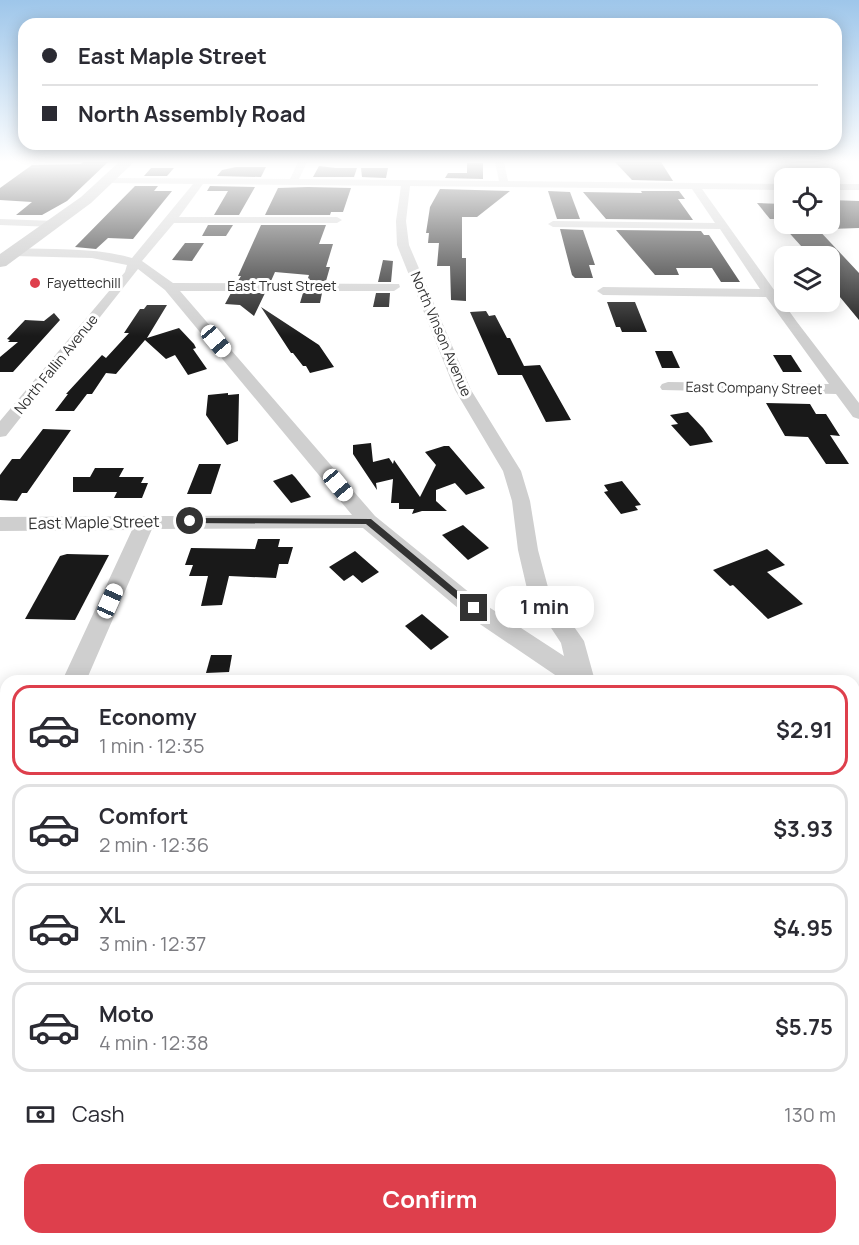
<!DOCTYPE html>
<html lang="en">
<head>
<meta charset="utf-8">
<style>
	body { margin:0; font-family:Manrope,sans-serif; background:#f7f7f7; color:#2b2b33; height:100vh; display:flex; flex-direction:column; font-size:22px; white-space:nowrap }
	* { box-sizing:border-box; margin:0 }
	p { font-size:20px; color:#7c7c81 }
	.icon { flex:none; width:33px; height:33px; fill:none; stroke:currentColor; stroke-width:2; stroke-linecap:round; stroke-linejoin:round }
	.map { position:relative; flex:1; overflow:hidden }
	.sheet { position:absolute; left:0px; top:675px; width:860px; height:570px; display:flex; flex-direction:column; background:#fff; border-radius:18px 18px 0 0; box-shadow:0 3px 15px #0003 }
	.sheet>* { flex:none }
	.hud { position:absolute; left:18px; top:18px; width:824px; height:132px; border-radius:18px; box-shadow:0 3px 15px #0003; display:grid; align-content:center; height:132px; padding:0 24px; background:#fff }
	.controls { position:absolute; left:774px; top:168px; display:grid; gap:12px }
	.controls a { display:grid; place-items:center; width:66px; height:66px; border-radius:12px; background:#fff; box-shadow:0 3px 15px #0003; font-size:30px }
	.end { position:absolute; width:27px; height:27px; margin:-14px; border:8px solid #323232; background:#fff; box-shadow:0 0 0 3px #fff }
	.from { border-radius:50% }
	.bubble { position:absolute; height:42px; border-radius:18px; background:#fff; box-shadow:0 3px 15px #0003; font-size:20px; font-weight:700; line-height:42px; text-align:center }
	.car { position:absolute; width:18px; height:36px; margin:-18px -9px; border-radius:8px; box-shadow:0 0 4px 2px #0007; background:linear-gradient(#fff 24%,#345 0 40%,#fff 0 76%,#345 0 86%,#fff 0) }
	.hud b { display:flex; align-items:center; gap:21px; height:57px; font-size:22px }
	.hud b+b { border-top:2px solid #e1e1e2 }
	.hud i { width:15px; height:15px; background:#2b2b33 }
	ul { padding:10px 0 0; list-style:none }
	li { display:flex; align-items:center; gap:18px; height:90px; margin:0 12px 9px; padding:0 12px; border:3px solid #e1e1e2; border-radius:18px }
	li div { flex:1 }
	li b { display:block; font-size:22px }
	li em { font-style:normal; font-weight:700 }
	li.on { border-color:#de3f4c }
	li>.icon { width:54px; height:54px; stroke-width:1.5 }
	.pay { display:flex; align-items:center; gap:15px; height:66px; padding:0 24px; font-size:22px }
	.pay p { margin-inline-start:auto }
	.button { display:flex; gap:12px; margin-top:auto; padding:12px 24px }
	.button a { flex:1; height:69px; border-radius:18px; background:#de3f4c; color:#fff; font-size:24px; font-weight:700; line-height:69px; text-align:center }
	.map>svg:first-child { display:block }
	.building { fill:#191919 }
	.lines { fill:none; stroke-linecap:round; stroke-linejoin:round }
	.minor { fill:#cfcfcf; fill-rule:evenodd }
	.secondary { fill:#bcbcbc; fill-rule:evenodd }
	.route { fill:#323232 }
	.poi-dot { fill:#de3f4c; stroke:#fff; stroke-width:2 }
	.labels { text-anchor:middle; stroke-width:6; stroke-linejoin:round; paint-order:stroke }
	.far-poi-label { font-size:14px; fill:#323232; stroke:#fff; text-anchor:start }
	.far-street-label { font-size:14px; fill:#323232; stroke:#fff }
	.street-label { font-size:16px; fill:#323232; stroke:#fff }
</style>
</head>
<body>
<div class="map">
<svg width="859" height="1245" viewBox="0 0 859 1245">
	<rect width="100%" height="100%" fill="#fff"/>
	<g class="building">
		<path d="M83,162H108L67,201L42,215H16L32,202L0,200V188L32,165L81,164Z"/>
		<path d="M615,162H661L673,181L632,180Z"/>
		<path d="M467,163H483V179L445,178L448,173H467Z"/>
		<path d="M319,166L336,168H357L354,177H313Z"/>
		<path d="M236,167H266L261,177L217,176L222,170Z"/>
		<path d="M151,168H174L167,176H144Z"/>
		<path d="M361,168H388L386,178L362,177Z"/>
		<path d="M135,186H158L154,191H172L133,239L108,238L96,249L75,247Z"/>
		<path d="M210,186L255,187L239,215H214L228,191H207Z"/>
		<path d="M278,188L308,187L351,188L343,212H331L330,215H265Z"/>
		<path d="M440,189L510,191L477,217H462V258H466V301L451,300L450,266H437L439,243H428L429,233H426L430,207Z"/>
		<path d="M548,191L570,192L580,219H557Z"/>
		<path d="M641,191H679L685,199H678L693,220L606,219L583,192L642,193Z"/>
		<path d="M830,200L859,201V228L830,229Z"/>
		<path d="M757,203L784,204V219H770Z"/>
		<path d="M208,225H233L226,236H202Z"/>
		<path d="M261,225H326L319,244H333L326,267H330L326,281H307L309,275L275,272L271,281H238L241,276H238Z"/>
		<path d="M815,226L859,273V320L830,285L835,284L830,278V256H810L784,227Z"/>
		<path d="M560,229L583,230L595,265H589L593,278H575L572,275Z"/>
		<path d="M616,230L701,231L704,235H709L740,282H721L712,268H676L679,275H655Z"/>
		<path d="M185,243H204L192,261L172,260Z"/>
		<path d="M383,260L393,261L391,282H378Z"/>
		<path d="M231,293H265L254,316L240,305L225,304Z"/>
		<path d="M303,293H322L320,303H300Z"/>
		<path d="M376,293H390L389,307H373Z"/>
		<path d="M607,302H635L647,332H622L620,327H616Z"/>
		<path d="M147,305H167L147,338L179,328L194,344L196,348L193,349L207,369L188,375L175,355L166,359L145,340L116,374L106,373L92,394H87L74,411H55L68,394H66L102,355L106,358L129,333H124L140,309H144Z"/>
		<path d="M261,307L319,345L334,367L310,373L306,366H303L293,353H291Z"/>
		<path d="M486,311L489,316L495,315L507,338H510L524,366L540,365L571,420L546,422L522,375H498L470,312Z"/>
		<path d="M54,313L60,320L13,372H0V357L18,342H8L10,340L7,339L25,320L44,321Z"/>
		<path d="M655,351H672L680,368H662Z"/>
		<path d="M773,355H791L802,372H783Z"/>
		<path d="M228,393V395L239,394L238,441L227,445L206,415L208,395Z"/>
		<path d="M766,403L810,404L816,414H826L840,436L830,435L849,464H826L808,437L785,436Z"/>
		<path d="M688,412L703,428L713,442L690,446L671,425L678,424L670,415Z"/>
		<path d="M43,429L71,430L27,493H22L17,501L0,500V475L12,459H20Z"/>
		<path d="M371,443L373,462L389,458L393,464L394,460L420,497L436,465L425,452L444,446H449L485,488L466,495L455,483L436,490V501L447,511H422L412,514L414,509H399V503H391L393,479L376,483L377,490L353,454V445Z"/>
		<path d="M199,464H221L211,494H187Z"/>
		<path d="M95,468H124L119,477H144L141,483H148L142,498H114L117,492H73V477H90Z"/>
		<path d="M292,474L295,477L311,497L291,503L273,481Z"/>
		<path d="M622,481L641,505L635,506L638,510L621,514L604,492L608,491L604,485Z"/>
		<path d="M463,525L489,548L468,560L442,535Z"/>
		<path d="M258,539H280L278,547H293L288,564H279L276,578L229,576L222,605L201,606L208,576H189L193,565H185L191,548L255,549Z"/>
		<path d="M767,549L785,565L767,572L803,604L768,619L733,585L730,586L713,570Z"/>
		<path d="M355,551L379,572L362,583L353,575L344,581L329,567Z"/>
		<path d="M67,554L109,555L75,620L25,619L60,556Z"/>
		<path d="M422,614L449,637L431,650L405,626Z"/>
		<path d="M211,655H232L229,672L206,673Z"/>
	</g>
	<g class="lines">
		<g class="minor">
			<path d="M298,162H307L299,179L499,181L495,162H504L508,181L784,184V190L702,189L797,322L859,403V419L853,417L836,394L662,390L660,387L662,384L668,382L829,384L766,297L603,295L597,291L603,287L760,289L720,229L553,227L548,224L553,221L715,223L692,189L410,186L406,221L409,245L471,390L521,471L530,501L538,550L549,591L584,641L595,681H564L465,614L363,528L152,529L86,681H62L132,530L0,531V517L352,515L165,290L138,269L6,436L0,437V421L125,272L127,265L92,258L14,256L8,252L14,248C53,250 94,247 132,258L193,184L108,183L103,180L105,178L290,179ZM203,184L401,186L396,221L397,245L455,390L503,471L512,501L518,550L528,593L561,643L564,656L481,602L375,516L180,291H394L400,287L399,284L173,283L142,261L174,223H337L342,220L337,217H179Z"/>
			<rect x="830" y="184" width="29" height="6"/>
			<path d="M0,219L55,221L60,224L55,227L0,225Z"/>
			<path d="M854,879L859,881V913L854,911Z"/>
			<path d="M6,948V983L0,985V950Z"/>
		</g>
		<path class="secondary" d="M119,162H134L91,203L6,266L0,267V254L81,197Z"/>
	</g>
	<linearGradient id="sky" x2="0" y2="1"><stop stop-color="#9ec6ea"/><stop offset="0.48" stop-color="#fff"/><stop offset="1" stop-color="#fff" stop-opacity="0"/></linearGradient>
	<rect width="859" height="336" fill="url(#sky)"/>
	<path class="route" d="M190,518L371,519L478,608L477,610H470L366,524L187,523L186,521Z"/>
	<circle class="poi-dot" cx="35" cy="283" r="6"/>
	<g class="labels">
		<g class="far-poi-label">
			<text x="47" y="288">Fayettechill</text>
		</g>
		<g class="far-street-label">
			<text x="282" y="291">East Trust Street</text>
			<text transform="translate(441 334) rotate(67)" y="5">North Vinson Avenue</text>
			<text transform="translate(56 364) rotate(-51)" y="5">North Fallin Avenue</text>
			<text transform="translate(754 388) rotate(1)" y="5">East Company Street</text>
		</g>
		<g class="street-label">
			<text transform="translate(94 522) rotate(-1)" y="6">East Maple Street</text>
		</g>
	</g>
</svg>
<div class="controls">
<a><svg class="icon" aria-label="locate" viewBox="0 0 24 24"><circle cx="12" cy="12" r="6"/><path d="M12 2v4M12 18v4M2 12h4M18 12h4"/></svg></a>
<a><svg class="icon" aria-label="layers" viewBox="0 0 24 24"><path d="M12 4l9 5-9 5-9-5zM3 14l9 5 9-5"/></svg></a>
</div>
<i class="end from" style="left:190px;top:521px"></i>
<i class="end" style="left:474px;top:608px"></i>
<div class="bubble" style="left:495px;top:586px;width:99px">1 min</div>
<i class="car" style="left:216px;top:341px;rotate:140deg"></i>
<i class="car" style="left:338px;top:485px;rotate:140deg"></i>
<i class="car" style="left:110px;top:601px;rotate:24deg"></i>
<div class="hud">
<b><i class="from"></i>East Maple Street</b>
<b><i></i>North Assembly Road</b>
</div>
<section class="sheet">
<ul>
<li class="on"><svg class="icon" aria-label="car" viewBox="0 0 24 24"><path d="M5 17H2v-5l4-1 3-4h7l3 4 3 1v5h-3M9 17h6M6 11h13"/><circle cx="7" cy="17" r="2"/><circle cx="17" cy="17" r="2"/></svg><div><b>Economy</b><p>1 min · 12:35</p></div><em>$2.91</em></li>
<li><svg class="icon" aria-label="car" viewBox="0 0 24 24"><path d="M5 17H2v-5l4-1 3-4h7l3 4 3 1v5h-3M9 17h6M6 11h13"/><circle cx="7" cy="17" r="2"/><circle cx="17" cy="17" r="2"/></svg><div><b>Comfort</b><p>2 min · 12:36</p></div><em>$3.93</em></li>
<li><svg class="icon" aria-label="car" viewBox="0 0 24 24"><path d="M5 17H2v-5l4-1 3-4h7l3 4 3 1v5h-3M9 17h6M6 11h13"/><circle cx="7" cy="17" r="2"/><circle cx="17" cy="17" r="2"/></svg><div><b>XL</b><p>3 min · 12:37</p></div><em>$4.95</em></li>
<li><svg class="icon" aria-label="car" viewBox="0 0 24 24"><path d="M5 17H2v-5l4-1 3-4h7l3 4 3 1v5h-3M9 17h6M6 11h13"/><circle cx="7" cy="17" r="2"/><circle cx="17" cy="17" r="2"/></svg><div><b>Moto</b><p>4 min · 12:38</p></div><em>$5.75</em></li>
</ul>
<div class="pay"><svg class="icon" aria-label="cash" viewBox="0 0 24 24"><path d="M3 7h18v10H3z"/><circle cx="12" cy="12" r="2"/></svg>Cash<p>130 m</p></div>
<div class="button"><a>Confirm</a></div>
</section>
</div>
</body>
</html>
